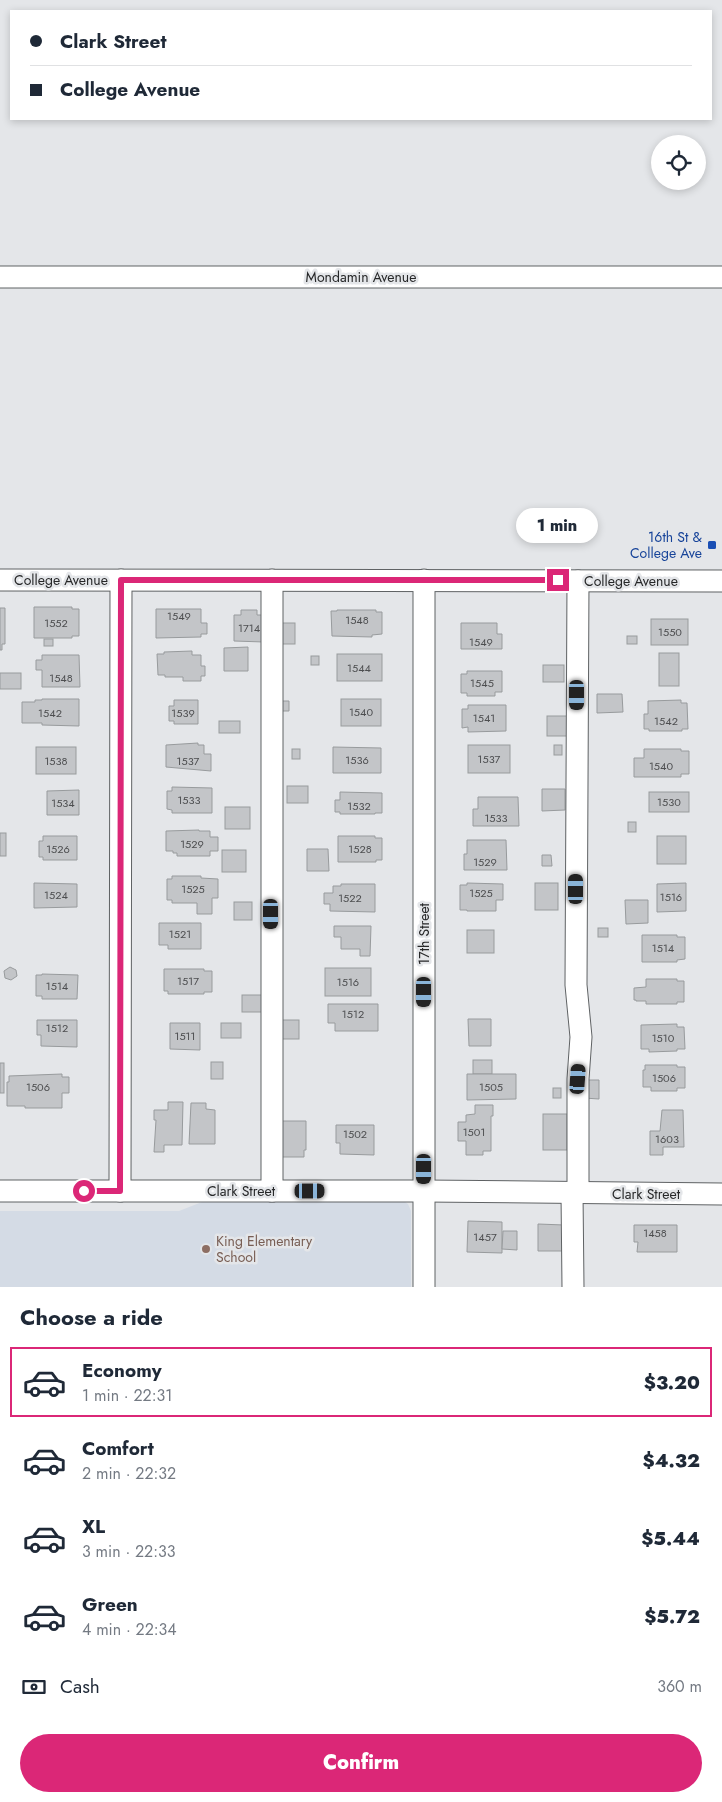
<!DOCTYPE html>
<html lang="en">
<head>
<meta charset="utf-8">
<style>
	body { margin:0; font-family:Jost,sans-serif; background:#f6f6f7; color:#1f2937; height:100vh; display:flex; flex-direction:column; font-size:19px; white-space:nowrap }
	* { box-sizing:border-box; margin:0 }
	p { font-size:16px; color:#747a83 }
	.icon { flex:none; width:28px; height:28px; fill:none; stroke:currentColor; stroke-width:2; stroke-linecap:round; stroke-linejoin:round }
	.map { position:relative; height:1287px; overflow:hidden }
	.side { display:flex; flex-direction:column; background:#fff; flex:1 }
	.side>* { flex:none }
	.guide { position:absolute; left:10px; top:10px; width:702px; height:110px; border-radius:0px; box-shadow:0 2px 8px #0003; display:grid; align-content:center; height:110px; padding:0 20px; background:#fff }
	.fabs { position:absolute; left:651px; top:135px; display:grid; gap:10px }
	.fabs a { display:grid; place-items:center; width:55px; height:55px; border-radius:50%; background:#fff; box-shadow:0 2px 8px #0003; font-size:25px }
	.end { position:absolute; width:22px; height:22px; margin:-11px; border:6px solid #db2777; background:#fff; box-shadow:0 0 0 2px #fff }
	.from { border-radius:50% }
	.bubble { position:absolute; height:35px; border-radius:18px; background:#fff; box-shadow:0 2px 8px #0003; font-size:16px; font-weight:800; line-height:35px; text-align:center }
	.car { position:absolute; width:15px; height:30px; margin:-15px -8px; border-radius:6px; box-shadow:0 0 4px 1px #0007; background:linear-gradient(#222 24%,#8ab4d8 0 40%,#222 0 76%,#8ab4d8 0 86%,#222 0) }
	.guide b { display:flex; align-items:center; gap:18px; height:48px; font-size:19px }
	.guide b+b { border-top:1px solid #e0e1e3 }
	.guide i { width:12px; height:12px; background:#1f2937 }
	ul { padding:0; list-style:none }
	li { display:flex; align-items:center; gap:15px; height:70px; margin:0 10px 8px; padding:0 10px; border:2px solid transparent; border-radius:0px }
	li div { flex:1 }
	li b { display:block; font-size:19px }
	li em { font-style:normal; font-weight:800 }
	li.active { border-color:#db2777 }
	li>.icon { width:45px; height:45px; stroke-width:1.5 }
	h2 { padding:0 20px; font-size:22px; line-height:60px }
	.pay { display:flex; align-items:center; gap:12px; height:55px; padding:0 20px; font-size:19px }
	.pay p { margin-inline-start:auto }
	.primary-button { display:flex; gap:10px; margin-top:auto; padding:10px 20px }
	.primary-button a { flex:1; height:58px; border-radius:30px; background:#db2777; color:#fff; font-size:20px; font-weight:800; line-height:58px; text-align:center }
	.map>svg:first-child { display:block }
	.built { fill:#d4dbe5 }
	.building { fill:#c3c5c8; stroke:#989b9d }
	.lines { fill:none; stroke-linecap:round; stroke-linejoin:round }
	.minor-casing { stroke:#5f6264; stroke-width:23 }
	.minor { stroke:#fff; stroke-width:21 }
	.route { stroke:#db2777; stroke-width:6 }
	.transit-dot { fill:#1a4fb4; stroke:#e4e6e9; stroke-width:2 }
	.education-dot { fill:#8d6e63; stroke:#e4e6e9; stroke-width:2 }
	.labels { text-anchor:middle; stroke-width:5; stroke-linejoin:round; paint-order:stroke }
	.number-label { font-size:11px; fill:#4d4e50 }
	.street-label { font-size:14px; fill:#262728; stroke:#e4e6e9 }
	.transit-label { font-size:14px; fill:#164399; stroke:#e4e6e9; text-anchor:end }
	.education-label { font-size:14px; fill:#785e54; stroke:#e4e6e9; text-anchor:start }
</style>
</head>
<body>
<div class="map">
<svg width="722" height="1287" viewBox="0 0 722 1287">
	<rect width="100%" height="100%" fill="#e4e6e9"/>
	<path class="built" d="M202,1202H405L408,1204L411,1211V1287H0V1211H179Z"/>
	<g class="building">
		<path d="M34,607H72V609H79V636H72V638H34Z"/>
		<path d="M0,608H5V644H2V650H0Z"/>
		<path d="M156,609H201V623H207V634H201V637L156,638Z"/>
		<path d="M241,610H257V615H265L264,642L234,641V615H241Z"/>
		<path d="M337,610H376V612H382V634L372,635V637L332,636L331,611H337Z"/>
		<rect x="651" y="619" width="37" height="26"/>
		<rect x="279" y="623" width="16" height="21"/>
		<path d="M461,623H497V634H502V649H461Z"/>
		<rect x="627" y="636" width="10" height="8"/>
		<rect x="44" y="639" width="9" height="7"/>
		<path d="M248,647V671H224V648Z"/>
		<path d="M192,651V655H201V666H205V676H201V681H183V677H165V675H158L157,654H164V652Z"/>
		<rect x="659" y="653" width="20" height="33"/>
		<rect x="337" y="654" width="45" height="27"/>
		<path d="M42,655H79L80,687H42V670H36V660H42Z"/>
		<rect x="311" y="656" width="8" height="9"/>
		<rect x="543" y="665" width="21" height="17"/>
		<path d="M467,671H502V692H495V696H467V693H461V674H467Z"/>
		<rect x="0" y="673" width="21" height="16"/>
		<path d="M597,694H622L623,712L597,713Z"/>
		<path d="M42,699H79V726L42,725V723H22V702H35V700H42Z"/>
		<rect x="341" y="699" width="40" height="27"/>
		<path d="M174,700H198V724H174V721H169V706H174Z"/>
		<path d="M681,700V703H687L688,729H682V731H649V729H644V714H648V701Z"/>
		<path d="M281,701H289V711H280Z"/>
		<path d="M468,705H506V731L468,732V727L462,728V709H468Z"/>
		<rect x="547" y="716" width="21" height="20"/>
		<rect x="219" y="721" width="21" height="12"/>
		<path d="M198,743V745H204V754H211V771L166,767V745Z"/>
		<rect x="468" y="745" width="42" height="28"/>
		<rect x="554" y="745" width="8" height="10"/>
		<rect x="36" y="747" width="40" height="27"/>
		<path d="M333,747L381,748V773H333Z"/>
		<rect x="292" y="749" width="8" height="10"/>
		<path d="M644,749H681V751H689V774H681V777H634V758H644Z"/>
		<rect x="287" y="786" width="21" height="17"/>
		<path d="M172,787L212,788V813H172V810L167,809V791H172Z"/>
		<path d="M542,789H565V810L542,811Z"/>
		<path d="M79,790V815H47V791Z"/>
		<path d="M340,792L382,793V813H375V814H340V812H335V800H340Z"/>
		<rect x="649" y="792" width="40" height="20"/>
		<path d="M478,797H518L519,826H473V809H478Z"/>
		<rect x="225" y="807" width="25" height="22"/>
		<rect x="628" y="822" width="8" height="10"/>
		<path d="M199,830V831H210V837H218V851H210V856H177V853H173V851H166V831Z"/>
		<rect x="0" y="833" width="6" height="23"/>
		<path d="M43,836H77V860H43V857H39V841H43Z"/>
		<path d="M338,836H375V838H382V860H376V862H338Z"/>
		<rect x="657" y="836" width="29" height="28"/>
		<path d="M467,840H506L507,870H464V854H467Z"/>
		<path d="M307,849H328L329,871H307Z"/>
		<rect x="222" y="850" width="24" height="22"/>
		<path d="M542,855H551L552,866H542Z"/>
		<path d="M172,876H201V878L218,879V898H212V914H197V903H172V900H167V879H172Z"/>
		<path d="M34,883L77,884V907L34,908Z"/>
		<path d="M467,883L503,884V900H496V911H467V910H460V885H467Z"/>
		<rect x="535" y="883" width="23" height="27"/>
		<path d="M686,883V911L657,912V884Z"/>
		<path d="M341,884H375V912L330,911V904H324V893H333V886H341Z"/>
		<path d="M625,900H648V923L626,924Z"/>
		<rect x="234" y="902" width="18" height="18"/>
		<path d="M159,923H201V949H168V945H159Z"/>
		<path d="M334,926H371L370,956H360V949H341V937H334Z"/>
		<rect x="598" y="928" width="10" height="9"/>
		<rect x="467" y="930" width="27" height="23"/>
		<path d="M642,935H677V937H685V959L677,960V962H642Z"/>
		<path d="M10,967L16,970L17,976L11,980L5,978L4,971Z"/>
		<rect x="325" y="968" width="46" height="28"/>
		<path d="M164,969H204V971H212V992H204V994H168V991H164Z"/>
		<path d="M42,974L78,975L77,999H42V996H36V975H42Z"/>
		<path d="M646,979H677V981H684V1002H677V1004H646V1001H636V1000H634V988L646,987Z"/>
		<rect x="242" y="995" width="21" height="17"/>
		<path d="M328,1004H378V1031H335V1023H328Z"/>
		<path d="M468,1019H491V1046H469Z"/>
		<path d="M37,1020H77V1047L41,1046V1035H37Z"/>
		<rect x="280" y="1020" width="19" height="19"/>
		<path d="M170,1023H200V1050L170,1049Z"/>
		<rect x="221" y="1023" width="20" height="15"/>
		<path d="M677,1024V1027H684L685,1049H677V1051L649,1052V1049H641V1025Z"/>
		<rect x="473" y="1060" width="19" height="14"/>
		<rect x="211" y="1062" width="12" height="17"/>
		<rect x="0" y="1063" width="4" height="30"/>
		<path d="M645,1065H677V1067H685V1088H677V1091H651V1087H643V1070H645Z"/>
		<path d="M62,1074V1077H69V1093H62V1108H25V1106H7V1082H9V1076Z"/>
		<path d="M467,1074H516V1099L467,1100Z"/>
		<path d="M584,1080H599V1099L584,1098Z"/>
		<rect x="553" y="1088" width="8" height="10"/>
		<path d="M168,1102H183L182,1145H164V1152H154L156,1120H154V1110H168Z"/>
		<path d="M191,1103H206V1109L215,1110V1144H189Z"/>
		<path d="M475,1105H493V1116H491V1151H483V1155H466V1141H458V1122H466V1115L475,1114Z"/>
		<path d="M662,1110H683L684,1147H663V1155H650V1131H660Z"/>
		<rect x="543" y="1114" width="24" height="36"/>
		<path d="M279,1121H306V1150H304V1157H281Z"/>
		<path d="M336,1125H374V1155L340,1154V1143H336Z"/>
		<path d="M468,1221L502,1222V1253L467,1252Z"/>
		<path d="M538,1224L564,1225L563,1251H538Z"/>
		<path d="M634,1225H677V1252H637L638,1242H634Z"/>
		<path d="M503,1231H517V1250L502,1249Z"/>
	</g>
	<g class="lines">
		<defs>
			<g id="minor">
				<path d="M0,277H722"/>
				<path d="M0,580L722,581"/>
				<path d="M272,580V1191"/>
				<path d="M578,581L576,985L581,1037L578,1079V1193"/>
				<path d="M0,1191H424L722,1194"/>
				<path d="M120,1191L121,580"/>
				<path d="M572,1193L573,1287"/>
				<path d="M424,1287V580"/>
			</g>
		</defs>
		<use href="#minor" class="minor-casing"/>
		<use href="#minor" class="minor"/>
	</g>
	<g class="lines">
		<path class="route" d="M84,1191H120L121,580H558"/>
	</g>
	<rect class="transit-dot" x="707" y="540" width="10" height="10" rx="2.5"/>
	<circle class="education-dot" cx="206" cy="1249" r="5"/>
	<g class="labels">
		<g class="number-label">
			<text x="179" y="620">1549</text>
			<text x="357" y="624">1548</text>
			<text x="56" y="627">1552</text>
			<text x="249" y="632">1714</text>
			<text x="670" y="636">1550</text>
			<text x="481" y="646">1549</text>
			<text x="359" y="672">1544</text>
			<text x="61" y="682">1548</text>
			<text x="482" y="687">1545</text>
			<text x="361" y="716">1540</text>
			<text x="50" y="717">1542</text>
			<text x="183" y="717">1539</text>
			<text x="484" y="722">1541</text>
			<text x="666" y="725">1542</text>
			<text x="489" y="763">1537</text>
			<text x="357" y="764">1536</text>
			<text x="56" y="765">1538</text>
			<text x="188" y="765">1537</text>
			<text x="661" y="770">1540</text>
			<text x="189" y="804">1533</text>
			<text x="669" y="806">1530</text>
			<text x="63" y="807">1534</text>
			<text x="359" y="810">1532</text>
			<text x="496" y="822">1533</text>
			<text x="192" y="848">1529</text>
			<text x="58" y="853">1526</text>
			<text x="360" y="853">1528</text>
			<text x="485" y="866">1529</text>
			<text x="193" y="893">1525</text>
			<text x="481" y="897">1525</text>
			<text x="56" y="899">1524</text>
			<text x="671" y="901">1516</text>
			<text x="350" y="902">1522</text>
			<text x="180" y="938">1521</text>
			<text x="663" y="952">1514</text>
			<text x="188" y="985">1517</text>
			<text x="348" y="986">1516</text>
			<text x="57" y="990">1514</text>
			<text x="353" y="1018">1512</text>
			<text x="57" y="1032">1512</text>
			<text x="185" y="1040">1511</text>
			<text x="663" y="1042">1510</text>
			<text x="664" y="1082">1506</text>
			<text x="38" y="1091">1506</text>
			<text x="491" y="1091">1505</text>
			<text x="474" y="1136">1501</text>
			<text x="355" y="1138">1502</text>
			<text x="667" y="1143">1603</text>
			<text x="655" y="1237">1458</text>
			<text x="485" y="1241">1457</text>
		</g>
		<g class="street-label">
			<text x="361" y="282">Mondamin Avenue</text>
			<text x="61" y="585">College Avenue</text>
			<text x="631" y="586">College Avenue</text>
			<text transform="translate(424 934) rotate(-90)" y="5">17th Street</text>
			<text x="241" y="1196">Clark Street</text>
			<text x="646" y="1199">Clark Street</text>
		</g>
		<g class="transit-label">
			<text x="702" y="542">16th St &amp;<tspan x="702" dy="16">College Ave</tspan></text>
		</g>
		<g class="education-label">
			<text x="216" y="1246">King Elementary<tspan x="216" dy="16">School</tspan></text>
		</g>
	</g>
</svg>
<div class="fabs">
<a><svg class="icon" aria-label="locate" viewBox="0 0 24 24"><circle cx="12" cy="12" r="6"/><path d="M12 2v4M12 18v4M2 12h4M18 12h4"/></svg></a>
</div>
<i class="end from" style="left:84px;top:1191px"></i>
<i class="end" style="left:558px;top:580px"></i>
<div class="bubble" style="left:516px;top:508px;width:82px">1 min</div>
<i class="car" style="left:577px;top:695px;rotate:180deg"></i>
<i class="car" style="left:576px;top:889px;rotate:0deg"></i>
<i class="car" style="left:271px;top:914px;rotate:180deg"></i>
<i class="car" style="left:424px;top:992px;rotate:180deg"></i>
<i class="car" style="left:578px;top:1079px;rotate:4deg"></i>
<i class="car" style="left:424px;top:1169px;rotate:180deg"></i>
<i class="car" style="left:310px;top:1191px;rotate:90deg"></i>
<div class="guide">
<b><i class="from"></i>Clark Street</b>
<b><i></i>College Avenue</b>
</div>
</div>
<section class="side">
<h2>Choose a ride</h2>
<ul>
<li class="active"><svg class="icon" aria-label="car" viewBox="0 0 24 24"><path d="M5 17H2v-5l4-1 3-4h7l3 4 3 1v5h-3M9 17h6M6 11h13"/><circle cx="7" cy="17" r="2"/><circle cx="17" cy="17" r="2"/></svg><div><b>Economy</b><p>1 min · 22:31</p></div><em>$3.20</em></li>
<li><svg class="icon" aria-label="car" viewBox="0 0 24 24"><path d="M5 17H2v-5l4-1 3-4h7l3 4 3 1v5h-3M9 17h6M6 11h13"/><circle cx="7" cy="17" r="2"/><circle cx="17" cy="17" r="2"/></svg><div><b>Comfort</b><p>2 min · 22:32</p></div><em>$4.32</em></li>
<li><svg class="icon" aria-label="car" viewBox="0 0 24 24"><path d="M5 17H2v-5l4-1 3-4h7l3 4 3 1v5h-3M9 17h6M6 11h13"/><circle cx="7" cy="17" r="2"/><circle cx="17" cy="17" r="2"/></svg><div><b>XL</b><p>3 min · 22:33</p></div><em>$5.44</em></li>
<li><svg class="icon" aria-label="car" viewBox="0 0 24 24"><path d="M5 17H2v-5l4-1 3-4h7l3 4 3 1v5h-3M9 17h6M6 11h13"/><circle cx="7" cy="17" r="2"/><circle cx="17" cy="17" r="2"/></svg><div><b>Green</b><p>4 min · 22:34</p></div><em>$5.72</em></li>
</ul>
<div class="pay"><svg class="icon" aria-label="cash" viewBox="0 0 24 24"><path d="M3 7h18v10H3z"/><circle cx="12" cy="12" r="2"/></svg>Cash<p>360 m</p></div>
<div class="primary-button"><a>Confirm</a></div>
</section>
</body>
</html>
